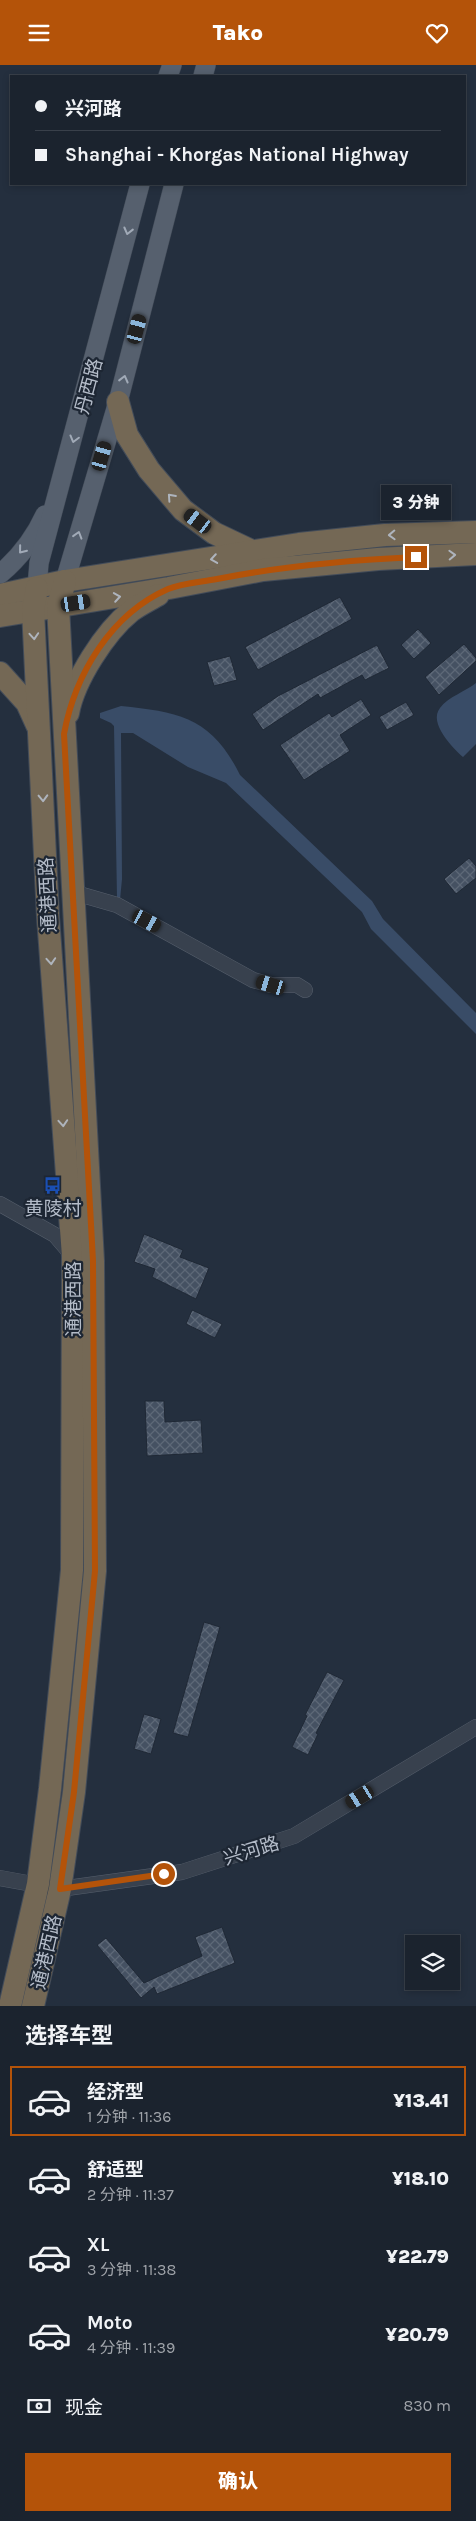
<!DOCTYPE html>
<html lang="zh">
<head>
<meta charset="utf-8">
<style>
	body { margin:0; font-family:Karla,"Noto Sans SC",sans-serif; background:#242b36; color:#f1f3f6; height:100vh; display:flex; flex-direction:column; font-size:19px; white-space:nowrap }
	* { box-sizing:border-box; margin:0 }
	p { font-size:16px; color:#a0a4aa }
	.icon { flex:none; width:28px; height:28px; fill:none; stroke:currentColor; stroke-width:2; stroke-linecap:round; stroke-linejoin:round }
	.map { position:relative; height:1941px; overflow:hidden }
	.sheet { display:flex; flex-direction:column; background:#1b232e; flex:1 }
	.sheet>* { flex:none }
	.banner { position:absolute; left:10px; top:10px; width:456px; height:110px; border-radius:0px; box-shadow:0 2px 8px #0003,0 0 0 1px #39404a; display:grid; align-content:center; height:110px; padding:0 25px; background:#1b232e }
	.tools { position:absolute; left:405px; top:1870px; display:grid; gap:10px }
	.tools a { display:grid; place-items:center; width:55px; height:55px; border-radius:0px; background:#1b232e; box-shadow:0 2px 8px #0003,0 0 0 1px #39404a; font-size:25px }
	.end { position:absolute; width:22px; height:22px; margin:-11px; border:6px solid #b45309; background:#fff; box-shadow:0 0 0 2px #fff }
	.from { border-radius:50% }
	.bubble { position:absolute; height:35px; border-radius:0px; background:#1b232e; box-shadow:0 2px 8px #0003,0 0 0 1px #39404a; font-size:16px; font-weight:800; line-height:35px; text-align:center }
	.car { position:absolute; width:15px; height:30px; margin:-15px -8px; border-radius:6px; box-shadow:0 0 4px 1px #0007; background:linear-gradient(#222 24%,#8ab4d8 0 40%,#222 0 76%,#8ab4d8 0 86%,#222 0) }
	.banner b { display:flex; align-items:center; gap:18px; height:48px; font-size:19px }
	.banner b+b { border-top:1px solid #39404a }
	.banner i { width:12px; height:12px; background:#f1f3f6 }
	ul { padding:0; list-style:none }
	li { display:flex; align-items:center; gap:15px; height:70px; margin:0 10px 8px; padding:0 15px; border:2px solid transparent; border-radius:0px }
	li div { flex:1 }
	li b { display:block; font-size:19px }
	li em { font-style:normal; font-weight:800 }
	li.active { border-color:#b45309 }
	li>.icon { width:45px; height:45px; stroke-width:1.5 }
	h2 { padding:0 25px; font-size:22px; line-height:60px }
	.pay { display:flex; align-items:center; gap:12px; height:55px; padding:0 25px; font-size:19px }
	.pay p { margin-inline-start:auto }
	.action { display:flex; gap:10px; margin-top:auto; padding:10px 25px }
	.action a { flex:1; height:58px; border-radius:0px; background:#b45309; color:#fff; font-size:20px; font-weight:800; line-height:58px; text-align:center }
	header { display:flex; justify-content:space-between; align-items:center; height:65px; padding:0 25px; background:#b45309; color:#fff; font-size:22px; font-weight:800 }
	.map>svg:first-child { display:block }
	.water { fill:#394c67 }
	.building { fill:url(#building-cross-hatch); stroke:#1f2835 }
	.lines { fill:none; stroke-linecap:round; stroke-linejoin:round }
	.minor-casing { stroke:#565f6c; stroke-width:16 }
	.major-casing { stroke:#414a57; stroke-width:20 }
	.highway-casing { stroke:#434c59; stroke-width:24 }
	.minor { stroke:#38414e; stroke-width:15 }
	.major { stroke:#56606e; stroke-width:19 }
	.highway { stroke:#746855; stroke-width:22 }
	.oneway { stroke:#a1aab7 }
	.oneway2 { stroke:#aeb4bd }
	.route { stroke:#b45309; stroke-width:6 }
	.labels { text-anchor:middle; stroke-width:4.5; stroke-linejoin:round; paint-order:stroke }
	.street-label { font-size:19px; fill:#b4bcc9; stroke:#1d2633 }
	.poi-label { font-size:19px; fill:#b4bcc9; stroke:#1d2633 }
</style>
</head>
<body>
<header><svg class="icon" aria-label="menu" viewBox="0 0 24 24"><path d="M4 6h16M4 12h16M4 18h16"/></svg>Tako<svg class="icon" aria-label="heart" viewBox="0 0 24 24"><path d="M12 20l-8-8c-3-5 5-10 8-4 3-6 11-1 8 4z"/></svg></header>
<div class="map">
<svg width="476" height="1941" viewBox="0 0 476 1941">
	<defs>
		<pattern id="building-cross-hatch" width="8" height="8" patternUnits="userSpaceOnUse" patternTransform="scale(1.25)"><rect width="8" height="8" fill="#455162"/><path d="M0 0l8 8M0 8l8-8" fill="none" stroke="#5d6877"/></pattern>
	</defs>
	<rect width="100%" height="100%" fill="#242f3e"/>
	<g class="water">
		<path d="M476,618V679L463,692C453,683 428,658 440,643C448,632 466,626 476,618Z"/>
		<path d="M121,641C180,647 212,653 240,710L372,836L383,854L476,948V969L371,864L362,847L226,718L188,702L133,668H121L122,814L120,835L117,833L114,661L111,658L100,653V648Z"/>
	</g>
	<g class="building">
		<path d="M340,532L352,554L258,605L245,582Z"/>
		<path d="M418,564L431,578L414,594L401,580Z"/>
		<path d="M464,579L476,593V596L439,630L425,612Z"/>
		<path d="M377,580L389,603L365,615L362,610L320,633L318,629L263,665L252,649L278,631Z"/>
		<path d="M230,591L237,615L214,621L207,597Z"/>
		<path d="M361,634L371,650L340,670L350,686L304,715L280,680L329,648L332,652Z"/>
		<path d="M406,637L414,650L387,665L379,652Z"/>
		<path d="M469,793L476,801V813L456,829L444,814Z"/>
		<path d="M144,1169L183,1185L180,1192L209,1203L196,1234L152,1212L155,1204L134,1197Z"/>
		<path d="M192,1245L222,1259L215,1273L186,1259Z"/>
		<path d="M145,1336H164L165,1357L201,1355L203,1388L147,1391Z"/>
		<path d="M204,1557L220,1562L188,1672L173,1668Z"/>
		<path d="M327,1607L344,1615L316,1668L318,1669L308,1690L292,1682L307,1651L305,1650Z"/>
		<path d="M144,1649L161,1654L151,1689L134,1684Z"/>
		<path d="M222,1862L235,1898L157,1929L154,1922L141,1933L97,1880L106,1873L144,1918L202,1891L195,1872Z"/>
	</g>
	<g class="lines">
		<defs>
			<g id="minor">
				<path d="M72,827L117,840L253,915L271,920H297L305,925"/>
				<path d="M0,1139L55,1170L73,1191"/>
				<path d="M0,1813L60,1824L182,1807L294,1771L476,1662"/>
			</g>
			<g id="major">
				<path d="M168,11L172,0"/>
				<path d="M203,11L206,0"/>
				<path d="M0,509C19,493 35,472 45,450"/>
				<path d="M65,516L118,337L174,119"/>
				<path d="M37,523L39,498L140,119"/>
			</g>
			<g id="highway">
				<path d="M118,337L127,370L149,405L183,445L214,468L254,487"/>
				<path d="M0,530L65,516L299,479L385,470L476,467"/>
				<path d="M0,551L169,523L263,505L378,494L476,489"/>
				<path d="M0,608L27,638L37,660"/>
				<path d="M68,648C74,615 105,567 131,546C139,540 149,535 158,530"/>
				<path d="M10,1941L38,1819L50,1724L72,1505L73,1191L48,852L33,545L37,523"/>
				<path d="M33,1941L60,1824L74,1727L95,1506L93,1196L58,541L65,516"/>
			</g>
		</defs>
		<use href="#minor" class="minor-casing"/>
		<use href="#major" class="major-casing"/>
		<use href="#highway" class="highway-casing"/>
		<use href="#minor" class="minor"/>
		<use href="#major" class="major"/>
		<use href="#highway" class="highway"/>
	</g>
	<defs><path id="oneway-chevron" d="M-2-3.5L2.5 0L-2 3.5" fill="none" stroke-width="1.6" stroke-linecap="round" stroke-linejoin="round" transform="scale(1.25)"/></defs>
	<g class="oneway">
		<use href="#oneway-chevron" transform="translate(128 166) rotate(104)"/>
		<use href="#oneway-chevron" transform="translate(124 314) rotate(-76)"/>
		<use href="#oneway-chevron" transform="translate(74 374) rotate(105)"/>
		<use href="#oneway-chevron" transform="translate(78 470) rotate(-73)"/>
		<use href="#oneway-chevron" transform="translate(22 485) rotate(129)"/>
	</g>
	<g class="oneway2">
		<use href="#oneway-chevron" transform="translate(171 432) rotate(-132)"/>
		<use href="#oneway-chevron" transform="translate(392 470) rotate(178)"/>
		<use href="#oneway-chevron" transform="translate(452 490) rotate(-2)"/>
		<use href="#oneway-chevron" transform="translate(214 494) rotate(171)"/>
		<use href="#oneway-chevron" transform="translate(117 532) rotate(-9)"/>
		<use href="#oneway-chevron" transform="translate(34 571) rotate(86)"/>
		<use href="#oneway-chevron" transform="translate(43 733) rotate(88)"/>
		<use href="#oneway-chevron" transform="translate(51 896) rotate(86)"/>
		<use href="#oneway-chevron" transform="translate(63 1058) rotate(86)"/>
	</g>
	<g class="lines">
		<path class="route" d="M164,1809L60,1824L74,1727L95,1506L93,1196L64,669C75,609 111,549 168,524C182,518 202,517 217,514C283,501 350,495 416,492"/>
	</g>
	<defs>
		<symbol id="bus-bare" viewBox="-9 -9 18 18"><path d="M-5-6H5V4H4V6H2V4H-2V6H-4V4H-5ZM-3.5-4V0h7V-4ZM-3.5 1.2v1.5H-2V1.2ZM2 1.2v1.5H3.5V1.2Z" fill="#1a4fb4" stroke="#1d2633" stroke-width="2.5" paint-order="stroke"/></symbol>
	</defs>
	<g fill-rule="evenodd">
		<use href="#bus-bare" x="40" y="1108" width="25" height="25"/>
	</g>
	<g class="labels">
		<g class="street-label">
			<text transform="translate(88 321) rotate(-75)" y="7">丹西路</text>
			<text transform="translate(47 830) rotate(-93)" y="7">通港西路</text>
			<text transform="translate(73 1234) rotate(-90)" y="7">通港西路</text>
			<text transform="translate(251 1785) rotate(-17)" y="7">兴河路</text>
			<text transform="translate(46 1887) rotate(-77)" y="7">通港西路</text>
		</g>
		<g class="poi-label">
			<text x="53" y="1150">黄陵村</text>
		</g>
	</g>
</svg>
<div class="tools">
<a><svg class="icon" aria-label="layers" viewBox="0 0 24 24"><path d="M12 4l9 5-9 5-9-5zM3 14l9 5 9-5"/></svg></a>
</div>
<i class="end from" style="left:164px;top:1809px"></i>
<i class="end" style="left:416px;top:492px"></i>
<div class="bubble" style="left:381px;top:420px;width:70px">3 分钟</div>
<i class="car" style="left:137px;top:264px;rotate:15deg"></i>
<i class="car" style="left:102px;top:391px;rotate:16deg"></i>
<i class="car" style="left:198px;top:456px;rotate:307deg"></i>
<i class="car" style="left:76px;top:538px;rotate:81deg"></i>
<i class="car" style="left:147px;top:856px;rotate:118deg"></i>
<i class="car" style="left:271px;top:920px;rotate:287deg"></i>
<i class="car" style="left:360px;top:1732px;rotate:239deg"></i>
<div class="banner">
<b><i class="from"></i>兴河路</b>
<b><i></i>Shanghai - Khorgas National Highway</b>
</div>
</div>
<section class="sheet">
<h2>选择车型</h2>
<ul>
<li class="active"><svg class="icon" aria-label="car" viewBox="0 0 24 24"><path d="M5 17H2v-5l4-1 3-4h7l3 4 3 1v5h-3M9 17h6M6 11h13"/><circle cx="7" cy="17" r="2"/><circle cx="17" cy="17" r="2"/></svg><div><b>经济型</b><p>1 分钟 · 11:36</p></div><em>¥13.41</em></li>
<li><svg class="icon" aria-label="car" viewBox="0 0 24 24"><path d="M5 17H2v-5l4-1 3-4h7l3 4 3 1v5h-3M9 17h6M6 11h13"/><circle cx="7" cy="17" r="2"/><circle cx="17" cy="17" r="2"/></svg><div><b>舒适型</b><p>2 分钟 · 11:37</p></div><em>¥18.10</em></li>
<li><svg class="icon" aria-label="car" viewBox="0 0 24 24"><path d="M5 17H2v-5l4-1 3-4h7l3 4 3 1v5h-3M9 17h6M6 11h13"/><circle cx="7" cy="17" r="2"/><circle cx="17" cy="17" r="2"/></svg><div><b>XL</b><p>3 分钟 · 11:38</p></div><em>¥22.79</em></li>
<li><svg class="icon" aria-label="car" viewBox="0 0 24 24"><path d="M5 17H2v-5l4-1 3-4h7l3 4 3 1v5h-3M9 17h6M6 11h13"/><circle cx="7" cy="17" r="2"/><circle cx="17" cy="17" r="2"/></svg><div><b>Moto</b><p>4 分钟 · 11:39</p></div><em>¥20.79</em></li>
</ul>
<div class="pay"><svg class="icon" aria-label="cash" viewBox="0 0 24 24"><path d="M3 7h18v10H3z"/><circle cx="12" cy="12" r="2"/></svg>现金<p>830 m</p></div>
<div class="action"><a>确认</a></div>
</section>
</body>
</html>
